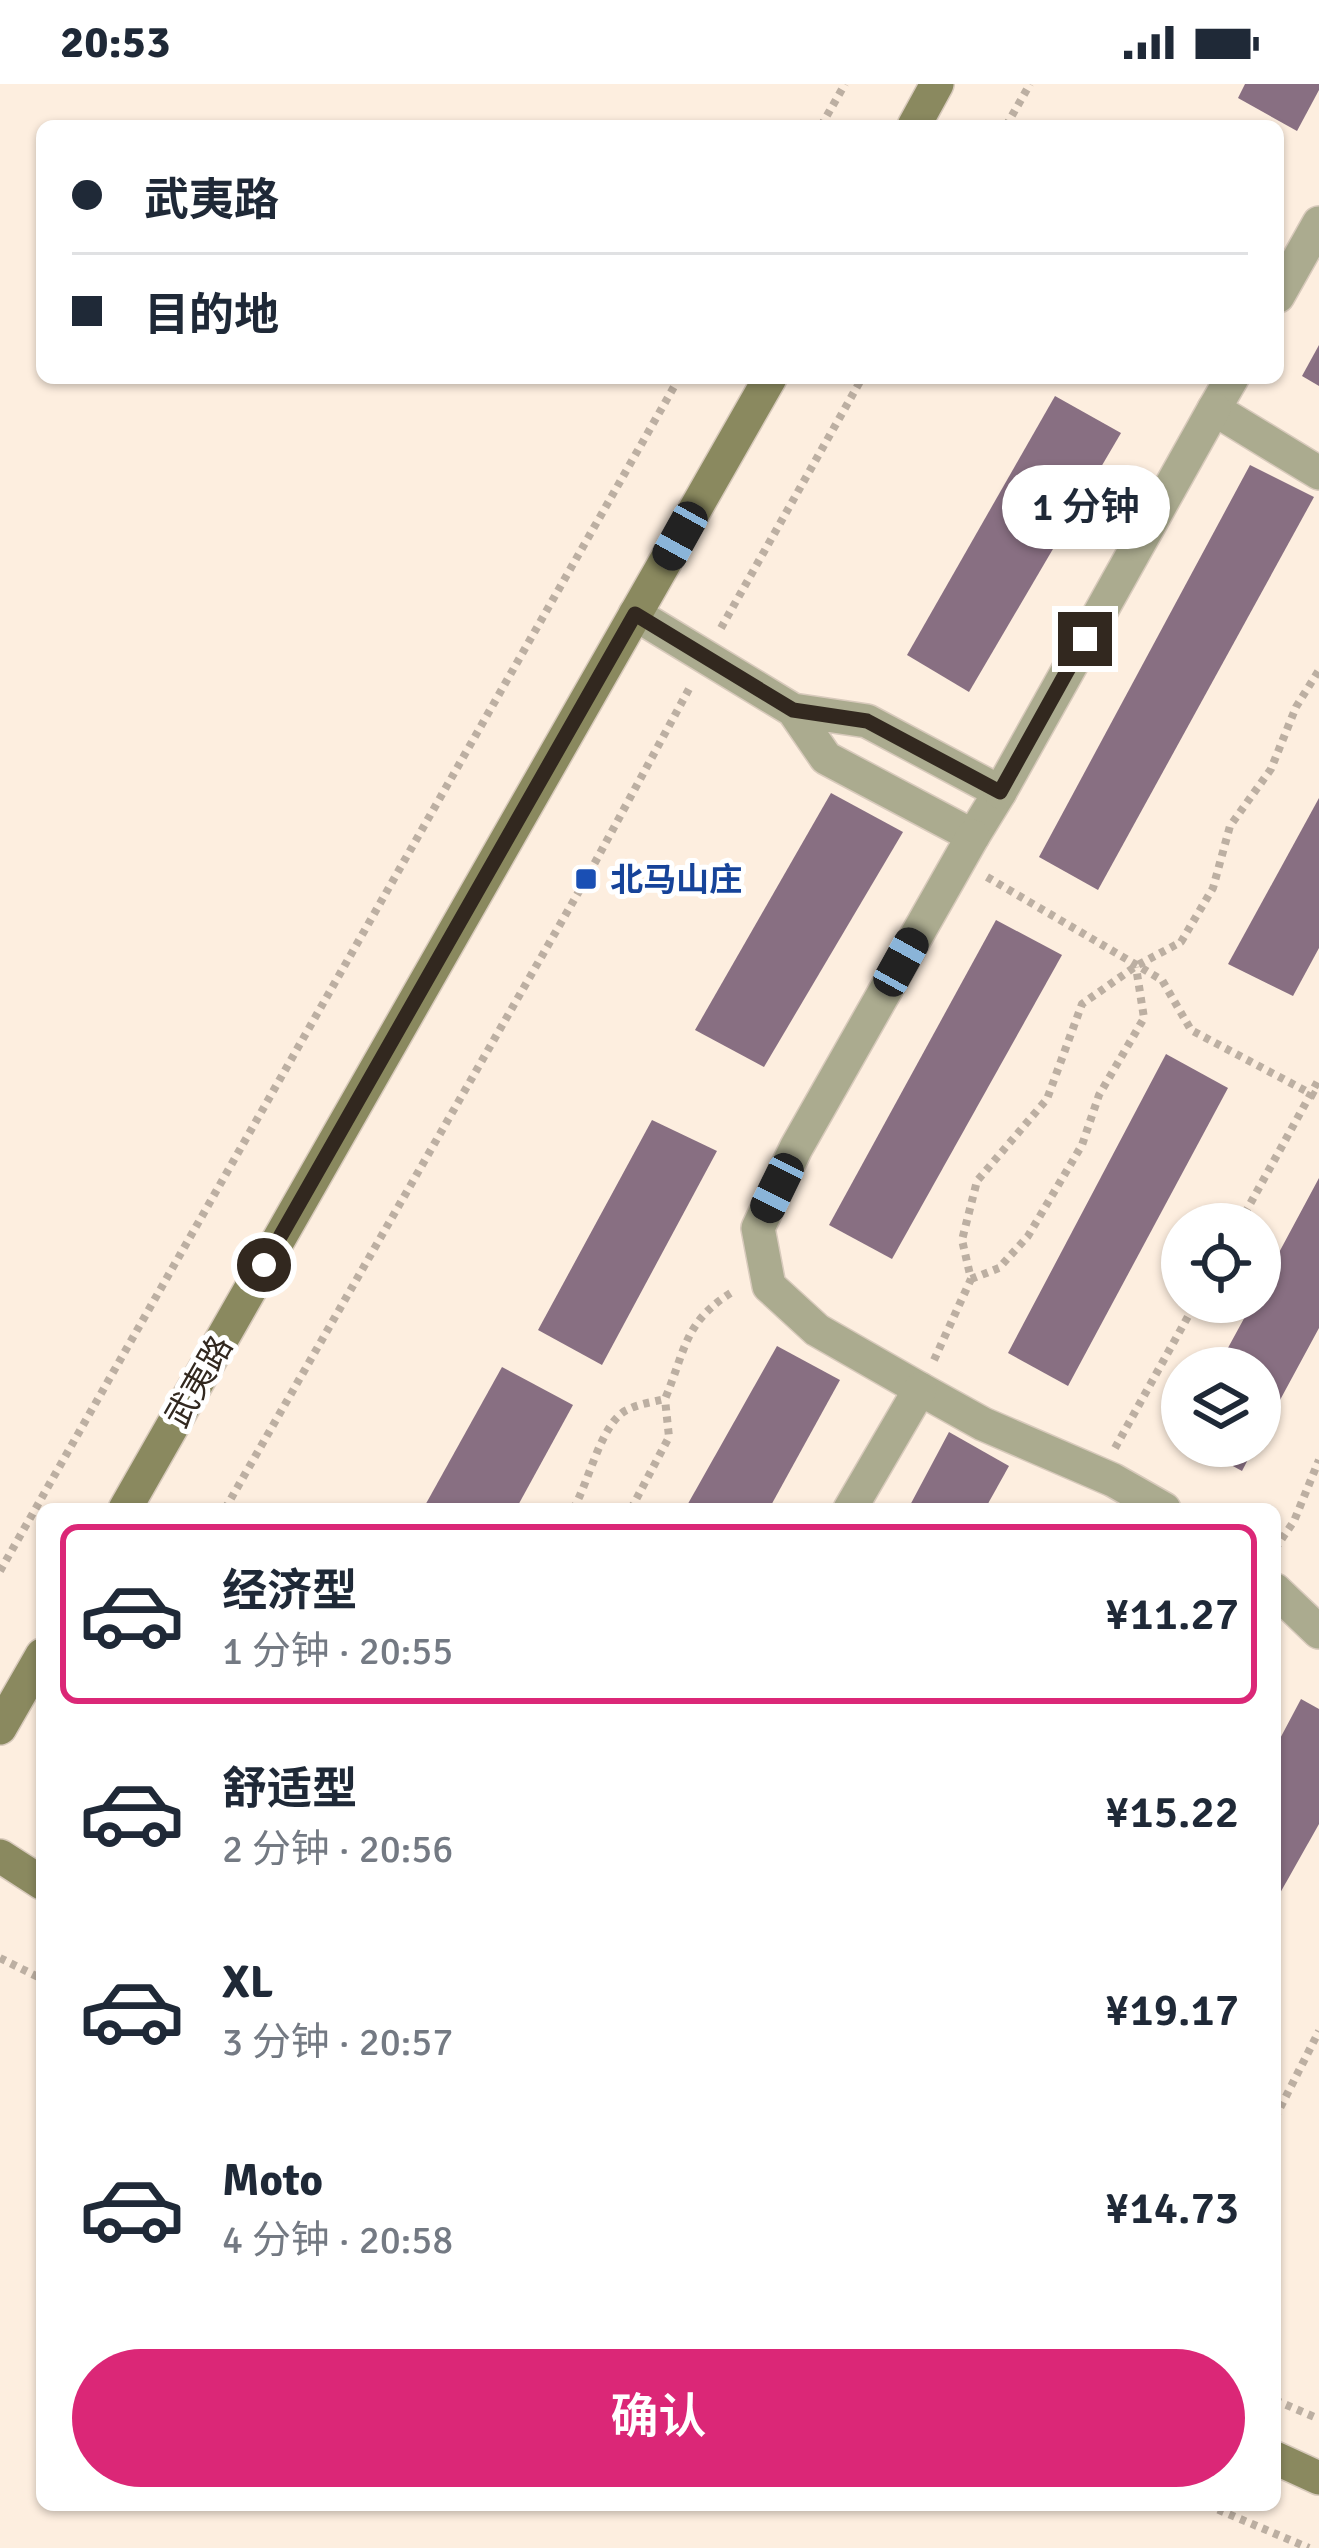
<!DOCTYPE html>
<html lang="zh">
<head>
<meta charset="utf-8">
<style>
	body { margin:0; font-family:Signika,"Noto Sans SC",sans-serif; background:#f2f2f3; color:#1f2937; height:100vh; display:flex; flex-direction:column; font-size:45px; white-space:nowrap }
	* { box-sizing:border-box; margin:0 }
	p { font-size:39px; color:#747a83 }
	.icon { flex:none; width:66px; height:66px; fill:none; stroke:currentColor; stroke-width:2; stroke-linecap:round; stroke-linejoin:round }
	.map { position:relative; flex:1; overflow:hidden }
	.sheet { position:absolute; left:36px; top:1419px; width:1245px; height:1008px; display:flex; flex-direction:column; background:#fff; border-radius:18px; box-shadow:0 3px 9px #0004 }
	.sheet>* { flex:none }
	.top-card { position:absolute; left:36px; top:36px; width:1248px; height:264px; border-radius:18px; box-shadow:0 3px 9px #0004; display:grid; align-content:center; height:264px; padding:0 36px; background:#fff }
	.buttons { position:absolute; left:1161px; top:1119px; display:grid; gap:24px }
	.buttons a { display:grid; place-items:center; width:120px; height:120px; border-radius:50%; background:#fff; box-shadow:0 3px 9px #0004; font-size:60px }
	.end { position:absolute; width:54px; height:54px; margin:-27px; border:15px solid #32281f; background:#fff; box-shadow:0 0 0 6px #fff }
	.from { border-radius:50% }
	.bubble { position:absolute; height:84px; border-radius:42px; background:#fff; box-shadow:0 3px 9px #0004; font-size:39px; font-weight:600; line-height:84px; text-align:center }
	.car { position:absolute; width:36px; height:72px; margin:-36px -18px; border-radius:15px; box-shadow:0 0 9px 3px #0007; background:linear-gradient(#222 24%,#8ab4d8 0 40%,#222 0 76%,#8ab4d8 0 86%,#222 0) }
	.top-card b { display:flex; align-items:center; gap:42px; height:114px; font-size:45px }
	.top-card b+b { border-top:3px solid #e0e1e3 }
	.top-card i { width:30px; height:30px; background:#1f2937 }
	ul { padding:21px 0 0; list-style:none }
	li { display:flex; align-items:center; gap:36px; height:180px; margin:0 24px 18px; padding:0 12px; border:6px solid transparent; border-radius:18px }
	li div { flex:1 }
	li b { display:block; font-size:45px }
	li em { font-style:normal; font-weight:600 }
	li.current { border-color:#db2777 }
	li>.icon { width:108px; height:108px; stroke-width:1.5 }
	.cta { display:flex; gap:24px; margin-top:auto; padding:24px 36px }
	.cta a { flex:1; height:138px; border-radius:72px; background:#db2777; color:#fff; font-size:48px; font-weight:600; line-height:138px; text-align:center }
	.status { display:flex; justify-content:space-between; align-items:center; height:84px; padding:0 60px; background:#fff; direction:ltr }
	.status svg { height:33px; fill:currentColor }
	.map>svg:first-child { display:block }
	.building { fill:#886f82 }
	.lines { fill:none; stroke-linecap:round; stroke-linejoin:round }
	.minor-casing { stroke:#d8cabc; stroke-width:36 }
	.secondary-casing { stroke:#d8cabc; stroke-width:36 }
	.path { stroke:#bcafa2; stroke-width:8; stroke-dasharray:6 6; stroke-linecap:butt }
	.minor { stroke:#abab8f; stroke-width:33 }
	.secondary { stroke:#8a895f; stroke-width:33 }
	.route { stroke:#32281f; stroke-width:15 }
	.transit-dot { fill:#1a4fb4; stroke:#fff; stroke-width:4.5 }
	.labels { text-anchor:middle; stroke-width:10; stroke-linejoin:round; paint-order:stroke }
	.transit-label { font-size:33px; font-weight:bold; fill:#164399; stroke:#fff; text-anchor:start }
	.street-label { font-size:33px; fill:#32281f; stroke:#fff }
</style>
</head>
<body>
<div class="status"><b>20:53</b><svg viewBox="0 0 49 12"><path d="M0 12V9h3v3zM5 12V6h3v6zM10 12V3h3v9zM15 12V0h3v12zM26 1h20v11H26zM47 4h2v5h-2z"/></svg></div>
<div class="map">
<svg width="1319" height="2464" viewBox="0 0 1319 2464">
	<rect width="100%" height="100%" fill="#fdeedf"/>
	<g class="building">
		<path d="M1245,0H1319V6L1297,47L1238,14Z"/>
		<path d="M1319,261V302L1302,292Z"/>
		<path d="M1055,312L1121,349L969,608L907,571Z"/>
		<path d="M1250,381L1314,413L1098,806L1039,773Z"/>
		<path d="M831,709L903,748L764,983L695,946Z"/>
		<path d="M1319,714V864L1293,912L1228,880Z"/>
		<path d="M996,836L1062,871L892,1175L829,1141Z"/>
		<path d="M1166,970L1228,1004L1068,1302L1008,1269Z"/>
		<path d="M652,1036L717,1067L602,1281L538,1246Z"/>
		<path d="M1319,1094V1244L1260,1353V1284H1217L1253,1218H1260V1204Z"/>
		<path d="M777,1262L840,1296L769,1425H685Z"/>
		<path d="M502,1283L573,1321L516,1425H423Z"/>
		<path d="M949,1348L1009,1382L985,1425H908Z"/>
		<path d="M1196,1362H1255L1242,1387Z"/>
		<path d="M1301,1615L1319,1625V1740L1275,1818V1664Z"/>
	</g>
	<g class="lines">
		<defs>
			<g id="minor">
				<path d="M1278,212L1319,139"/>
				<path d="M1232,294L1214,325L1319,389"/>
				<path d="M635,530L793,626L826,674L973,752L1000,708L867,637L793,626"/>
				<path d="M1000,708L1214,325"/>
				<path d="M973,752L796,1064L758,1144L769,1202L817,1246L920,1305L983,1340L1113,1396L1164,1425"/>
				<path d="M850,1425L920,1305"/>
				<path d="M1275,1506L1319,1548"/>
			</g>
			<g id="secondary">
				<path d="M914,42L937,0"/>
				<path d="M125,1425L770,294"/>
				<path d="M0,1644L42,1571"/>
				<path d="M0,1772L42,1799"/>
				<path d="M1275,2374L1319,2394"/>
			</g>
		</defs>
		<use href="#minor" class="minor-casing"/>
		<use href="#secondary" class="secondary-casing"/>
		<g class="path">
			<path d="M821,42L845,0"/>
			<path d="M1006,42L1030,0"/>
			<path d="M721,544L862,294"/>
			<path d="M987,793L1162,896L1191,946L1319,1014"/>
			<path d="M1239,1140L1319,995"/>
			<path d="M971,1195L999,1184L1028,1152L1082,1061L1099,1011L1144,934L1136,883"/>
			<path d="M934,1276L971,1195L962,1156L977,1097L1047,1015L1082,920L1136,882L1181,858L1213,804L1230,742L1271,685L1296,623L1319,586"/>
			<path d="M1115,1364L1196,1218"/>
			<path d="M225,1425L586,795L689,605"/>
			<path d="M573,1425C589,1399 601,1338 627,1326C638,1320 653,1318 665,1315C686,1265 684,1237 734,1207"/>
			<path d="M631,1425L669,1353L665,1315"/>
			<path d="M1275,1465L1294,1437L1319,1376"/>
			<path d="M0,1487L679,294"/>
			<path d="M0,1874L42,1895"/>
			<path d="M1275,2034L1319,1947"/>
			<path d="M1275,2316L1319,2335"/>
			<path d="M1207,2421L1309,2464"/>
		</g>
		<use href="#minor" class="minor"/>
		<use href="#secondary" class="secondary"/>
	</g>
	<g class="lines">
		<path class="route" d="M264,1181L635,530L793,626L867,637L1000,708L1085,555"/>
	</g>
	<rect class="transit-dot" x="574" y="783" width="24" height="24" rx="6"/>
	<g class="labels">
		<g class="transit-label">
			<text x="610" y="807">北马山庄</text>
		</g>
		<g class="street-label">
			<text transform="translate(198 1297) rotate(-60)" y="12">武夷路</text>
		</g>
	</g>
</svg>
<div class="buttons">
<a><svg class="icon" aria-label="locate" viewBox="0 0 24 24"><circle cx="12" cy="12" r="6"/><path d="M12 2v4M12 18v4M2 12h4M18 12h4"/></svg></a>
<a><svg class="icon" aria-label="layers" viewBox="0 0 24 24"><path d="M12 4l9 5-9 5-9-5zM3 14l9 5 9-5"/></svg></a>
</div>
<i class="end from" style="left:264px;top:1181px"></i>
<i class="end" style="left:1085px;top:555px"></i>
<div class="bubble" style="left:1002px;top:381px;width:168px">1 分钟</div>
<i class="car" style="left:680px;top:452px;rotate:209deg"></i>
<i class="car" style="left:901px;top:878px;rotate:29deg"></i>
<i class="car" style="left:777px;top:1104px;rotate:206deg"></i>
<div class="top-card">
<b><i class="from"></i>武夷路</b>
<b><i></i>目的地</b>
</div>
<section class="sheet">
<ul>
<li class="current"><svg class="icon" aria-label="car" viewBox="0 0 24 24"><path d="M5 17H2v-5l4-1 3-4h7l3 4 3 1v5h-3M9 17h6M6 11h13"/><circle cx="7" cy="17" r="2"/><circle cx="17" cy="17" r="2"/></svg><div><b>经济型</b><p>1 分钟 · 20:55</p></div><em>¥11.27</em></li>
<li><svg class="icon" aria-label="car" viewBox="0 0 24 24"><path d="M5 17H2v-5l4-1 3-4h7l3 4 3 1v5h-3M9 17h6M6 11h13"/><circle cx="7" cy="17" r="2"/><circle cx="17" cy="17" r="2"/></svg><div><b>舒适型</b><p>2 分钟 · 20:56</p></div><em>¥15.22</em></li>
<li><svg class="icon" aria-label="car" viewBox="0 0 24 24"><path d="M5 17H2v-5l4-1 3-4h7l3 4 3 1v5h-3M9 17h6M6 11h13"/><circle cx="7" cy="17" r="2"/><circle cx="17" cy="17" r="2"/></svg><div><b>XL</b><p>3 分钟 · 20:57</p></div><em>¥19.17</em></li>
<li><svg class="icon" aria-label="car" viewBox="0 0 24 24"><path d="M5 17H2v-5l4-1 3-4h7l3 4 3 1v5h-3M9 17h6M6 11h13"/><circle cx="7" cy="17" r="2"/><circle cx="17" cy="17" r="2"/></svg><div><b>Moto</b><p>4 分钟 · 20:58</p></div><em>¥14.73</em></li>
</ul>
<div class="cta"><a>确认</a></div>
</section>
</div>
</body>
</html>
